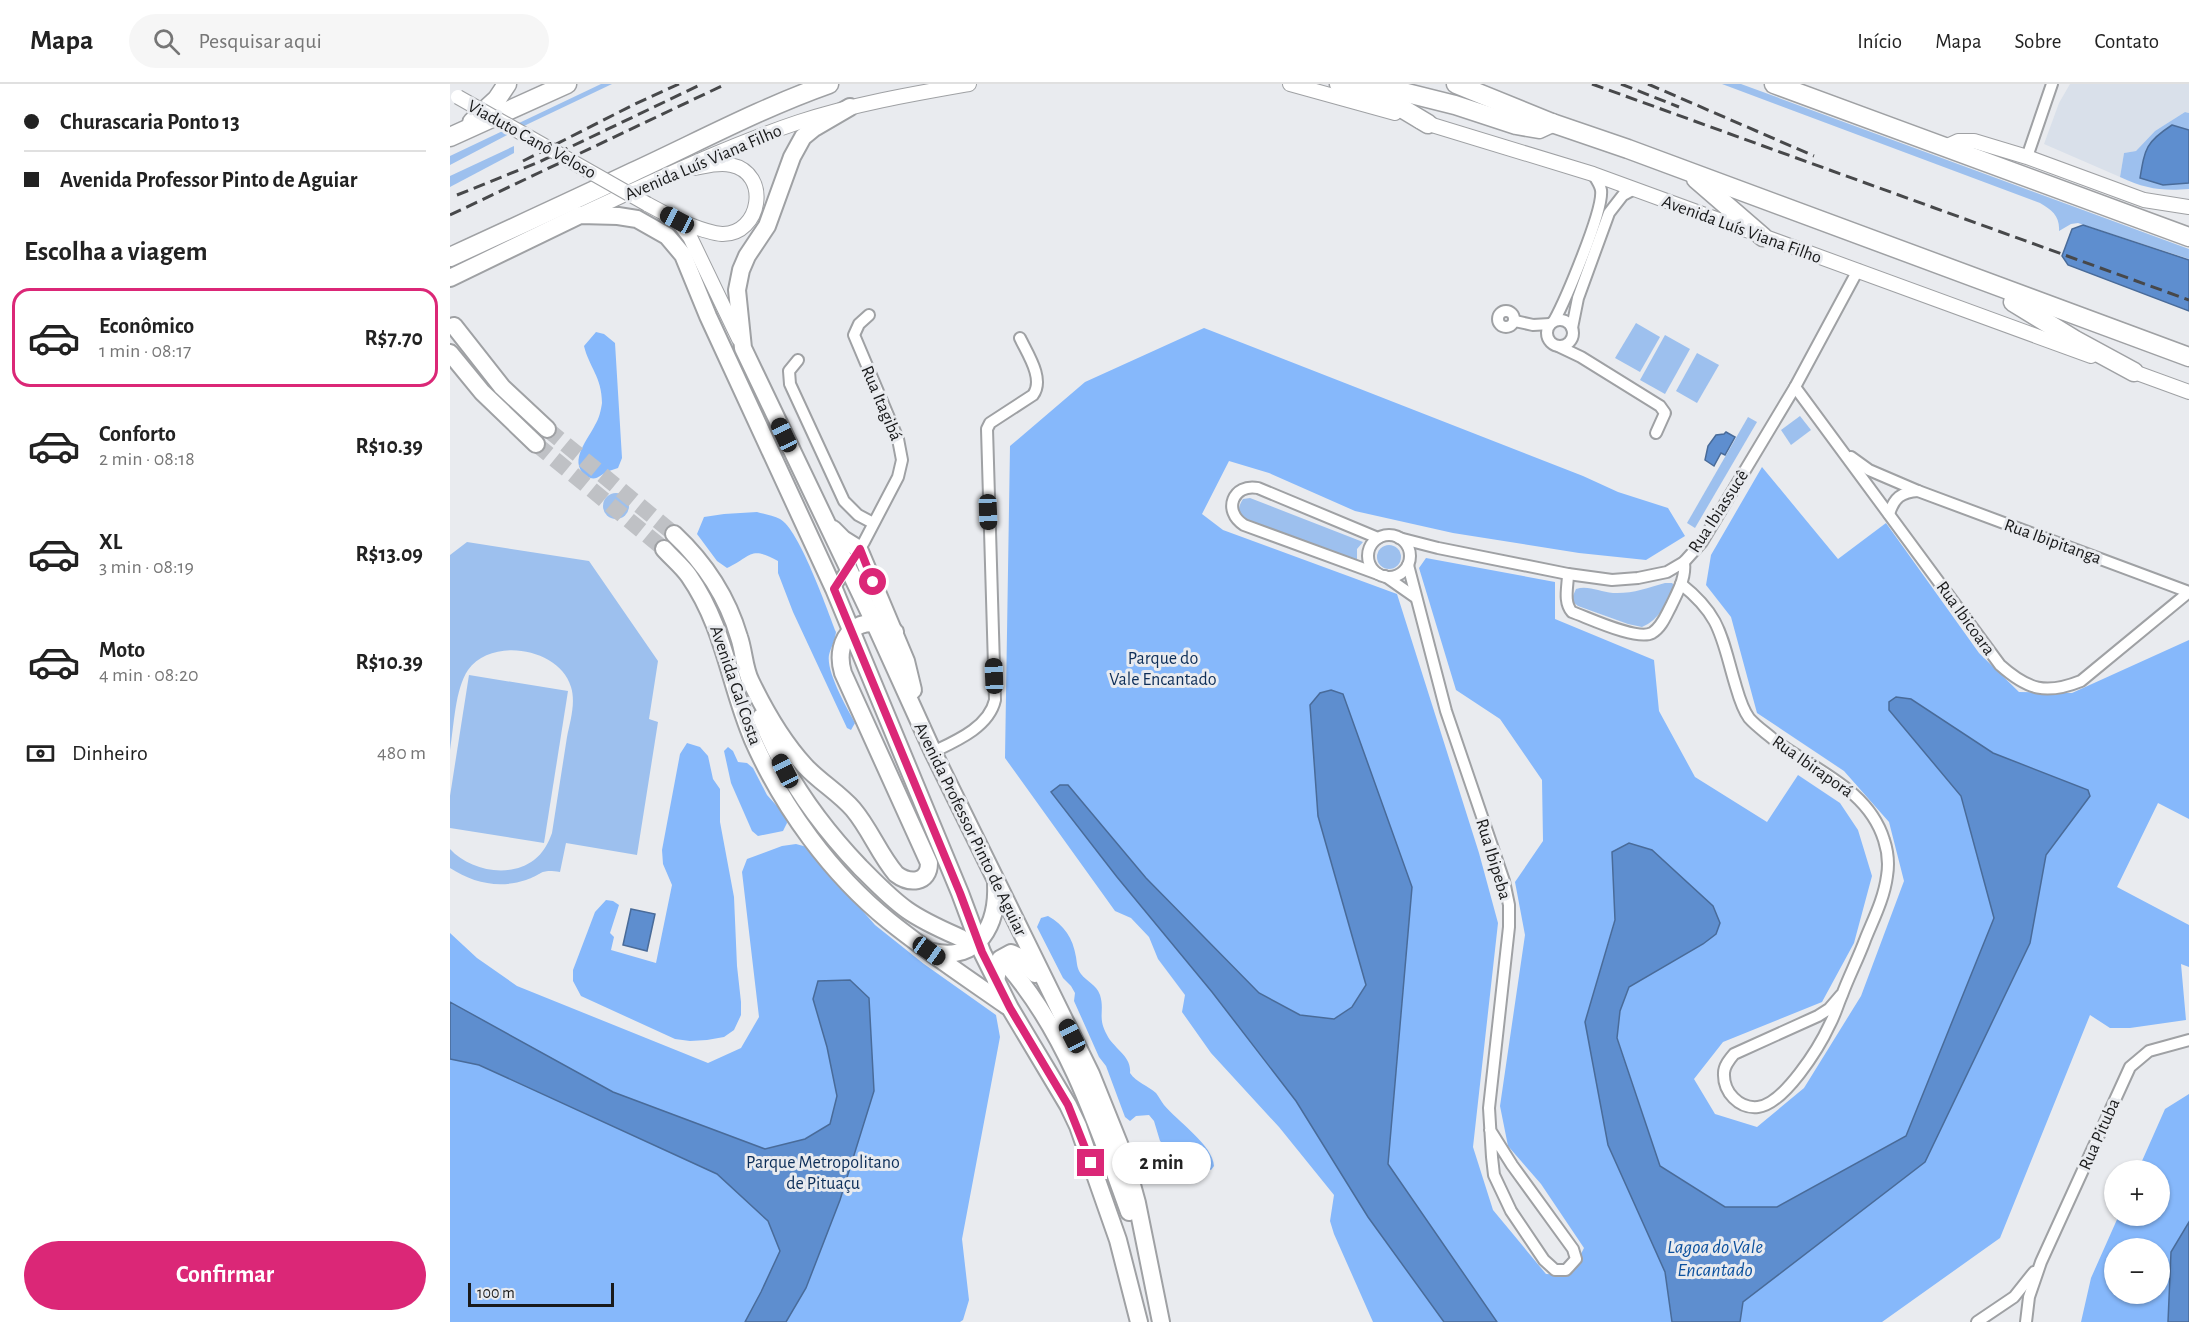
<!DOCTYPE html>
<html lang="pt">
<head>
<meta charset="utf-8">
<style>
	body { margin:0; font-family:"Alegreya Sans",sans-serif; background:#f6f6f6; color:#222; height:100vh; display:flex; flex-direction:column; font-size:22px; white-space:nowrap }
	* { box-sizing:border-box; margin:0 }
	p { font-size:20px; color:#767676 }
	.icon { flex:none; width:33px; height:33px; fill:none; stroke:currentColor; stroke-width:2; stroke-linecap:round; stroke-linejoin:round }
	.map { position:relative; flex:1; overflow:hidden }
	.side { display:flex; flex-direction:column; background:#fff; width:450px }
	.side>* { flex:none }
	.guide { display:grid; align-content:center; height:132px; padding:0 24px; background:#fff }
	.fabs { position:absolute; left:1654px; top:1076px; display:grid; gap:12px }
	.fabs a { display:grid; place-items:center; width:66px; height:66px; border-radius:50%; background:#fff; box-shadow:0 2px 4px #0004; font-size:30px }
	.scale { position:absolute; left:18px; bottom:15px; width:146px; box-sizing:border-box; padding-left:6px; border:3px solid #191a1b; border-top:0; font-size:16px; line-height:21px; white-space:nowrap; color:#191a1b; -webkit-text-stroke:4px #e9ebef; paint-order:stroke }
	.end { position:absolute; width:27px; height:27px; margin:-14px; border:8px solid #db2777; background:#fff; box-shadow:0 0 0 3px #fff }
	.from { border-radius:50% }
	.bubble { position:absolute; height:42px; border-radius:21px; background:#fff; box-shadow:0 2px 4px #0004; font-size:20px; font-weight:700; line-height:42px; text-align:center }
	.car { position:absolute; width:18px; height:36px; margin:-18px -9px; border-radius:8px; box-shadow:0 0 4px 2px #0007; background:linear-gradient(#222 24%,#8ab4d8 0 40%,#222 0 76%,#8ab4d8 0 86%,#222 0) }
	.guide b { display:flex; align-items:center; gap:21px; height:57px; font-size:22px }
	.guide b+b { border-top:2px solid #e0e0e0 }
	.guide i { width:15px; height:15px; background:#222 }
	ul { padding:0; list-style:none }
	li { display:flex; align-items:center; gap:18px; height:99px; margin:0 12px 9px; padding:0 12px; border:3px solid transparent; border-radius:18px }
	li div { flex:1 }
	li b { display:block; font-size:22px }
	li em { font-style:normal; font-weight:700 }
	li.current { border-color:#db2777 }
	li>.icon { width:54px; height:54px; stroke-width:1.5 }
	h2 { padding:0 24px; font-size:27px; line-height:72px }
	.pay { display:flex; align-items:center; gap:15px; height:66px; padding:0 24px; font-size:22px }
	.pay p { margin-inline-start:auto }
	.button { display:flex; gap:12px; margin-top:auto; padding:12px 24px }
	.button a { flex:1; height:69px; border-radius:36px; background:#db2777; color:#fff; font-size:24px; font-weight:700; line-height:69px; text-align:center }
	header { display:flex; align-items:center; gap:36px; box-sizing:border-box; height:84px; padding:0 30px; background:#fff; border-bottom:2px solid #e0e0e0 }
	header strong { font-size:28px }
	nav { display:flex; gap:33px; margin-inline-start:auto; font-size:21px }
	.search { width:420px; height:54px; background:#f6f6f6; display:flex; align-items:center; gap:15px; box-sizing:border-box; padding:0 21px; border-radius:33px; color:#767676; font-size:22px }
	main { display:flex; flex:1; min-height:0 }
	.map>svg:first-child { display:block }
	.built { fill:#d9e0ea }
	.green { fill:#9dc0ee }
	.forest { fill:#86b8fb; fill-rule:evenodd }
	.water { fill:#5e8ecf; stroke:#496b99; stroke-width:1.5 }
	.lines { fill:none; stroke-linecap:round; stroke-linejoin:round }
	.primary-tunnel { stroke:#bfc1c5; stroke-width:16; stroke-dasharray:16 8; stroke-linecap:butt }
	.street-casing { stroke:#9fa1a4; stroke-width:14 }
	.secondary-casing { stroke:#9fa1a4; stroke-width:16 }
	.primary-casing { stroke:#9fa1a4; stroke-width:20 }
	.highway-casing { stroke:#9fa1a4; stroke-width:21 }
	.street { stroke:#fff; stroke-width:10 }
	.secondary { stroke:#fff; stroke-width:14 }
	.primary { stroke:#fff; stroke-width:16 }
	.highway { stroke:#fff; stroke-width:18 }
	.rail { stroke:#47484a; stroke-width:3; stroke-dasharray:12 6; stroke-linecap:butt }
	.secondary-bridge-casing { stroke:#9fa1a4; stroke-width:16; stroke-linecap:butt }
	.secondary-bridge { stroke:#fff; stroke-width:14 }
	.route { stroke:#db2777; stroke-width:8 }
	.labels { text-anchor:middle; stroke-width:6; stroke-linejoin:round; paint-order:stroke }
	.street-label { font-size:18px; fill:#191a1b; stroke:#e9ebef }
	.park-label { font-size:18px; fill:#0d2e58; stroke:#e9ebef }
	.water-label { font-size:20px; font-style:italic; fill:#0c519e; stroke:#e9ebef }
</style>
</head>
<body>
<header>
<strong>Mapa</strong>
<div class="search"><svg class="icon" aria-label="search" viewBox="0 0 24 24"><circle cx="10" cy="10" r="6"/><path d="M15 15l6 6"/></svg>Pesquisar aqui</div>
<nav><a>Início</a><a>Mapa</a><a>Sobre</a><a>Contato</a></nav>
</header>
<main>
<section class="side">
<div class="guide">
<b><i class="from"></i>Churascaria Ponto 13</b>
<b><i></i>Avenida Professor Pinto de Aguiar</b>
</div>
<h2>Escolha a viagem</h2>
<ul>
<li class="current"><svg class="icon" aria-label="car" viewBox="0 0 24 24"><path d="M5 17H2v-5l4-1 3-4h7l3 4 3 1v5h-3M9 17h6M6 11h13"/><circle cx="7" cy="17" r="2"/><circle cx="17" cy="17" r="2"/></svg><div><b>Econômico</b><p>1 min · 08:17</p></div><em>R$7.70</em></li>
<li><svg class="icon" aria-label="car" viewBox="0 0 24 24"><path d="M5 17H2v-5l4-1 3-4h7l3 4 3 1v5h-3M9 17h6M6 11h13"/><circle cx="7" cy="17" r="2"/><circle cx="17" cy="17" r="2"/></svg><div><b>Conforto</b><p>2 min · 08:18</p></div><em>R$10.39</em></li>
<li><svg class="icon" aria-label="car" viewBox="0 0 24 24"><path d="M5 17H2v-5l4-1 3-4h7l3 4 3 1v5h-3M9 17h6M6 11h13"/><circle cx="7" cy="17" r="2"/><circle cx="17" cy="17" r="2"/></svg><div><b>XL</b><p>3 min · 08:19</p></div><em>R$13.09</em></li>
<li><svg class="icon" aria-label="car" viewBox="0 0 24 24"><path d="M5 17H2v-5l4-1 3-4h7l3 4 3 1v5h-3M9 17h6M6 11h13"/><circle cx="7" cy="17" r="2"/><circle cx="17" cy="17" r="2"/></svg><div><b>Moto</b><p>4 min · 08:20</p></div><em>R$10.39</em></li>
</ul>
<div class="pay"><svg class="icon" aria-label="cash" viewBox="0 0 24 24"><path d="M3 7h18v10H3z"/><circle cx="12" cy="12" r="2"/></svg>Dinheiro<p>480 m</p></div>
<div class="button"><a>Confirmar</a></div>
</section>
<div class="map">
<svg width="1739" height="1238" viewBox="0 0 1739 1238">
	<rect width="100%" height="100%" fill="#e9ebef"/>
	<path class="built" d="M1620,0H1739V29L1735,28L1705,47L1686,67L1674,69L1670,93L1594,60L1609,19Z"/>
	<g class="green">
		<path d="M151,0H162L78,40L0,81V72Z"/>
		<path d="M1272,0H1291L1739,165V175L1628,139L1621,140L1609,147C1610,132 1602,126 1590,119Z"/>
		<path d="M1735,28L1739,29V105C1711,107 1696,105 1670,93L1674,69L1686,67L1705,47Z"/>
		<path d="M64,62V69L0,103V92Z"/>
		<path d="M1186,239L1210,253L1190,288L1165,274Z"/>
		<path d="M1215,251L1240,265L1215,310L1190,296Z"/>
		<path d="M1247,269L1269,281L1247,319L1226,307Z"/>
		<path d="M1350,332L1361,346L1341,361L1331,346Z"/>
		<path d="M1298,333L1307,338L1245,444L1237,439Z"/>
		<circle cx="166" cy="422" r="13"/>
		<path d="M800,414L913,458L907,465V477L794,438C788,429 787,424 793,415Z"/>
		<path d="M17,458L139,477L208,577L199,635L208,638L187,771L116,759L110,788C89,785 94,790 76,796C49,805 23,799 0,784V765C19,786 59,795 84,776C93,769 98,760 102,749C107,717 112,685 117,653C120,638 126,619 121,603C110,565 43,552 18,586C5,605 4,642 0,666V471Z"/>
		<circle cx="939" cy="473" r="12"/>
		<path d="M1215,499H1222L1225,502C1218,518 1209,536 1192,543L1178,540L1128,522L1123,518L1122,514L1126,505C1138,501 1150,508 1163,509C1182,510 1197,504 1215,499Z"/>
		<path d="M19,591L118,607L94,759L0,744V712Z"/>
	</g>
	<g class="forest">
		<path d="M754,244L1133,392L1168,408L1218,424L1235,452L1196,476L1129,469L1003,449L905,427L819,389L779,377L752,430L773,446L947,510L1029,769L1048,839L1023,1063L1043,1126L1096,1190L1120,1191L1134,1164L1091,1100L1058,1062L1050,1022L1075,851L1065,798L1093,757L1092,696L1050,635L1006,606L969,484L976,474L1105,498V535L1204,576L1209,627L1245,693L1317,738L1348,691L1390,719L1408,746L1422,792L1404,859L1372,918L1273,958L1244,995L1265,1030L1307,1043L1354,1004L1411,912L1454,797L1439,738L1394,687L1307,629L1281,533L1256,501L1261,471L1312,383L1388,475L1436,439L1529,569L1569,608L1622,609L1739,556V735L1708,719L1667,803L1739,841V883L1731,880L1736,936L1680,944H1660L1640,931L1550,1154L1432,1238H1290L1293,1218L1475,1078L1580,859L1596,771L1640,712L1637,706L1543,669L1461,615L1439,626L1511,712L1544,834L1456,1052L1327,1123H1275L1210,1082L1167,953L1170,927L1179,903L1253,860L1162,768L1165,835L1135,938L1158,1061L1215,1188L1222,1238H1047L938,1080L962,803L868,732L916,901L902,923L884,935L850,931L809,909L696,794L618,701L601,708L667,793L762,908L846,1017L918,1133L994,1238H923L884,1150L880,1137L884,1111L829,1043L761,969L732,928L735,911L708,875L699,853L681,834L665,827L555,674L560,362L635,298Z"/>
		<path d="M146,248L154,250L165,259L172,374L168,384C165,385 162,386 159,387C149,391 146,399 135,391C118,377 139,354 145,341C149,335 151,326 152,319C152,293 139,283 134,262Z"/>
		<path d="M307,428C314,430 324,432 330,435C349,445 377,525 386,548C385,557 381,563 379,571C376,588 397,624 405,639L401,646L397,644L343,528L328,489V477C300,461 301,473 277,484L267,477L247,450L254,433L274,430Z"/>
		<path d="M237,659L250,663L258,672L263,695L270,705V738L284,813L287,882L291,918V931L284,946L274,953L257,956L240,957L225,955L131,912L123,897V886L145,828L156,816L163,817L169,821L160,849L164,853L161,866L206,879L222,801L213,780L212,766L230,670Z"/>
		<path d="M278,663L283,667L288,678L297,679L303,684L317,711L336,732L337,739L333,747L308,752L302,747L281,699L274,667Z"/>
		<path d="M346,760L357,763L425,841L474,880L546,931L550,953L512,1155L519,1216L513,1236L510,1238H0V849L27,874L67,902L258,979L291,964L309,933L292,788L297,775L332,762Z"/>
		<path d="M598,832C614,841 623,854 626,873C627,879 627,885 631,890C637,898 646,900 650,911C655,927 647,933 657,951C663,964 682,972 680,989C687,999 697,1001 706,1009C709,1013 711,1017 714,1021C727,1037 763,1061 764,1082L761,1086L741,1075L735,1068L719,1065L710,1057L704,1037L699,1031L686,1032L680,1037L675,1033L656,982L649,973L624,917L625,909L621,902L613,894L587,843L591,834Z"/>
		<path d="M1739,1010V1138L1721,1168L1718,1238H1631L1641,1194L1669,1131H1710V1086H1688L1715,1025ZM1665,1164H1710V1209H1665Z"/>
	</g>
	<g class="water">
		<path d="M1722,41L1739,46V99L1713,101L1690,94C1695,64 1696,58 1722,41Z"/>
		<path d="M1633,141L1739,176V227L1618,181L1612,172L1622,145Z"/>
		<path d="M1276,348L1285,353L1275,371L1271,369L1264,382L1255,376L1258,362L1266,351L1274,350Z"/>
		<path d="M881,606L893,610L962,803L938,1080L1047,1238H994L918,1133L846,1017L762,908L667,793L601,708L610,701H618L696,794L809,909L850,931L884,935L902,923L916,901L868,732L860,621L870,609Z"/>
		<path d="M1446,613L1461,615L1543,669L1638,706L1640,712L1596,771L1580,859L1475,1078L1293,1218L1290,1238H1222L1215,1188L1158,1061L1135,938L1165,836L1162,768L1179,759L1202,766L1263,822L1270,839L1266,850L1253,860L1179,903L1170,927L1167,954L1210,1082L1275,1123H1327L1456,1052L1544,834L1511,712L1439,626V618Z"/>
		<path d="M181,825L205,830L197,867L173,861Z"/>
		<path d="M400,896L419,914L424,1007L390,1116L356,1204L336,1238H295L311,1208L330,1167L318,1137L267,1090L29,981L0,975V918L163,1008L315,1065L355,1055L380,1040L387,1012L377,963L363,915L368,897Z"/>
		<path d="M1739,1138V1238H1718L1721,1168Z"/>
	</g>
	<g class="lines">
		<g class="primary-tunnel">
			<path d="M97,345L224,450"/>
			<path d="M86,360L214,465"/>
		</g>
		<defs>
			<g id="street">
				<path d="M1577,73L1602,0"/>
				<circle cx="1056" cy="235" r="8"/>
				<circle cx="1110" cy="249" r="13"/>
				<path d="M1065,237L1083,241L1100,240"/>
				<path d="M1104,237C1115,217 1154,126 1151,106C1150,100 1146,95 1143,90"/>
				<path d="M1122,244L1128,214L1159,129L1173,111L1184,105"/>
				<path d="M1110,263L1131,273L1210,322L1215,329L1206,349"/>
				<path d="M348,276L339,287L340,300L394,417L408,431L423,439"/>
				<path d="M1345,303L1550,581C1578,606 1596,611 1631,597L1739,508"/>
				<path d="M1401,373L1419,386L1468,407L1739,508"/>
				<path d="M1439,430C1444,414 1451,408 1468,407"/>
				<circle cx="939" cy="472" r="21"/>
				<path d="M928,454L808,404C783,399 772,427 794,441L928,490"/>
				<path d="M949,454L988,464L1118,490L1162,496L1188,494L1217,488L1234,478L1252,458L1345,303L1408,186"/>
				<path d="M958,481L996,627L1054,797L1059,821V843L1039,1024L1042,1073L1044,1091L1061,1127L1094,1176L1105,1186H1116L1126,1175L1123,1165L1062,1081L1040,1046"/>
				<path d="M1118,490C1118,502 1113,518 1122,528C1139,534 1187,557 1202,549C1212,543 1216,531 1221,522C1228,507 1236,494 1234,478"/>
				<path d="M935,492L965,513"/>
				<path d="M1231,500C1270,531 1271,551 1284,596C1288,609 1291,623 1299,634C1306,642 1315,648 1323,655C1363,686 1418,704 1434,756C1438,768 1439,780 1437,792C1434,815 1423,836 1415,856C1408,875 1399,892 1392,911C1388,920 1385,931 1380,940C1369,964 1334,1020 1308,1023C1289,1025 1273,1008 1274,989C1274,982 1279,976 1284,970L1368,932L1379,925L1391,911"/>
				<path d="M384,505L414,458L448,393L452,376L448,355L404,251L409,240L419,231"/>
				<path d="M483,668C506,657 539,643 545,616L537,345L540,339L583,311C595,295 577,269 570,254"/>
				<path d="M1527,1238L1564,1213L1584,1188"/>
				<path d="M1576,1238L1579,1213L1591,1178L1680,983L1699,967L1739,956"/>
			</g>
			<g id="secondary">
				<path d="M840,0L945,29"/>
				<path d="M969,37L1143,90L1641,272"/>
				<path d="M1497,62L1508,57H1524L1577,73L1694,116L1739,123"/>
				<path d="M197,120L227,136L240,153L289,255"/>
				<path d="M130,131C202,98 274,63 349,38C404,20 462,10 519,0"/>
				<path d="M227,136C241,141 257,149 272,150C311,151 321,89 281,81C269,78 256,82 245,84"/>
				<path d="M1676,285L1739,308"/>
			</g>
			<g id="primary">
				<path d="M400,23L364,44L353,53L342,73L317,142L297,172L291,186L287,206L293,264L424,538L483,668L641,990L674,1072L687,1119L711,1238"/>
				<path d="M0,194L130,131L168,132L187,135L217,152L233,171L258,232L384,505L510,809L532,868L560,924L618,1021L628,1042L668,1156L689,1238"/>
				<path d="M4,242L52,303L97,345"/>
				<path d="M0,269L32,308L86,360"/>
				<path d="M383,445L393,455L409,465L456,577L463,606"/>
				<path d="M224,450C255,479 277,512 289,553C294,567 294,585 301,598C315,627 333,658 355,682C370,698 389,709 403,725C420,745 429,770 446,790C459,800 479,800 479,779L393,589C382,553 411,524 445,548"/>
				<path d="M214,465C222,474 232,482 239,492C275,544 279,600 303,656C333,724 381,790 439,837C476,867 517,894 557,922"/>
				<path d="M311,633C333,690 368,739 410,783C425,798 440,814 457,826C474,838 493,846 511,854"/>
				<path d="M483,868C529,878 548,840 546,799"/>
				<path d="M560,884C619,954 648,1043 679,1128"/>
				<path d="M546,897L550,875L561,869L570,873L585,890"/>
			</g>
			<g id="highway">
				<path d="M889,0L948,22L978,40"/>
				<path d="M921,0L1005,21L1066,41L1089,45L1102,39"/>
				<path d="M1006,0L1102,39L1178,65L1739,273"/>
				<path d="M1324,0L1739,153"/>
				<path d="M22,38L47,15L57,0"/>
				<path d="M0,53L117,0"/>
				<path d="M1246,95L1313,153"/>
				<path d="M0,173C61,145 122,117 183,88C248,58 311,24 379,0"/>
				<path d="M1563,218L1625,256L1684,288"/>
			</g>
		</defs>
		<use href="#street" class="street-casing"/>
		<use href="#secondary" class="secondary-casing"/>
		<use href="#primary" class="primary-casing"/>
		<use href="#highway" class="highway-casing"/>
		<use href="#street" class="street"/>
		<use href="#secondary" class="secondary"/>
		<use href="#primary" class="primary"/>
		<use href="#highway" class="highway"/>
		<g class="rail">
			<path d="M1142,0L1739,216"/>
			<path d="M1171,0L1229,23"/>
			<path d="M1198,0L1364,72"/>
			<path d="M73,77L183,21L229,0"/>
			<path d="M7,111L89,78L252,0"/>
			<path d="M0,131L276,0"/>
		</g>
		<defs>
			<path id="secondary-bridge" d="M8,13L197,120"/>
		</defs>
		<use href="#secondary-bridge" class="secondary-bridge-casing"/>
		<use href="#secondary-bridge" class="secondary-bridge"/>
	</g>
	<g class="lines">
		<path class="route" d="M423,498L410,465L384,505L510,809L532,868L560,924L618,1021L641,1079"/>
	</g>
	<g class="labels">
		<g class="street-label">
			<text transform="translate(82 55) rotate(29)" y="6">Viaduto Canô Veloso</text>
			<text transform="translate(253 78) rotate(-23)" y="6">Avenida Luís Viana Filho</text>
			<text transform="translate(1292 145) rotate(20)" y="6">Avenida Luís Viana Filho</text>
			<text transform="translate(432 319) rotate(67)" y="6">Rua Itagibá</text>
			<text transform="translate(1268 427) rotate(-57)" y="6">Rua Ibiassucê</text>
			<text transform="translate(1603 457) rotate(20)" y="6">Rua Ibipitanga</text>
			<text transform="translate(1516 534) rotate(54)" y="6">Rua Ibicoara</text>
			<text transform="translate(286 601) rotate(71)" y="6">Avenida Gal Costa</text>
			<text transform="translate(1363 682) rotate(35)" y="6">Rua Ibiraporá</text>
			<text transform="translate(521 745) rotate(64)" y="6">Avenida Professor Pinto de Aguiar</text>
			<text transform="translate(1044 775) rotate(73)" y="6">Rua Ibipeba</text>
			<text transform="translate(1649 1050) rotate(-66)" y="6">Rua Pituba</text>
		</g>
		<g class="park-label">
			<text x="713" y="580">Parque do<tspan x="713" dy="21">Vale Encantado</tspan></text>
			<text x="373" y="1084">Parque Metropolitano<tspan x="373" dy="21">de Pituaçu</tspan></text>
		</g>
		<g class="water-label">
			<text x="1265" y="1169">Lagoa do Vale<tspan x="1265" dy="23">Encantado</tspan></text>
		</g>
	</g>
</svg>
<div class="fabs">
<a>+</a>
<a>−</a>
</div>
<div class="scale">100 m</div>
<i class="end from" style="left:423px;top:498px"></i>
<i class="end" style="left:641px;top:1079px"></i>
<div class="bubble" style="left:662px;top:1058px;width:99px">2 min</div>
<i class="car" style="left:227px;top:136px;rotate:298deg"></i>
<i class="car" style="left:334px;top:351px;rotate:335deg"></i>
<i class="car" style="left:538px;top:428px;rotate:178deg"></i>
<i class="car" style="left:544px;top:592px;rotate:358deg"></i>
<i class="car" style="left:335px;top:687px;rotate:333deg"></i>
<i class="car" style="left:479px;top:867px;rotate:125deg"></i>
<i class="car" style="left:622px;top:952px;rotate:333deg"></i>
</div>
</main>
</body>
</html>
